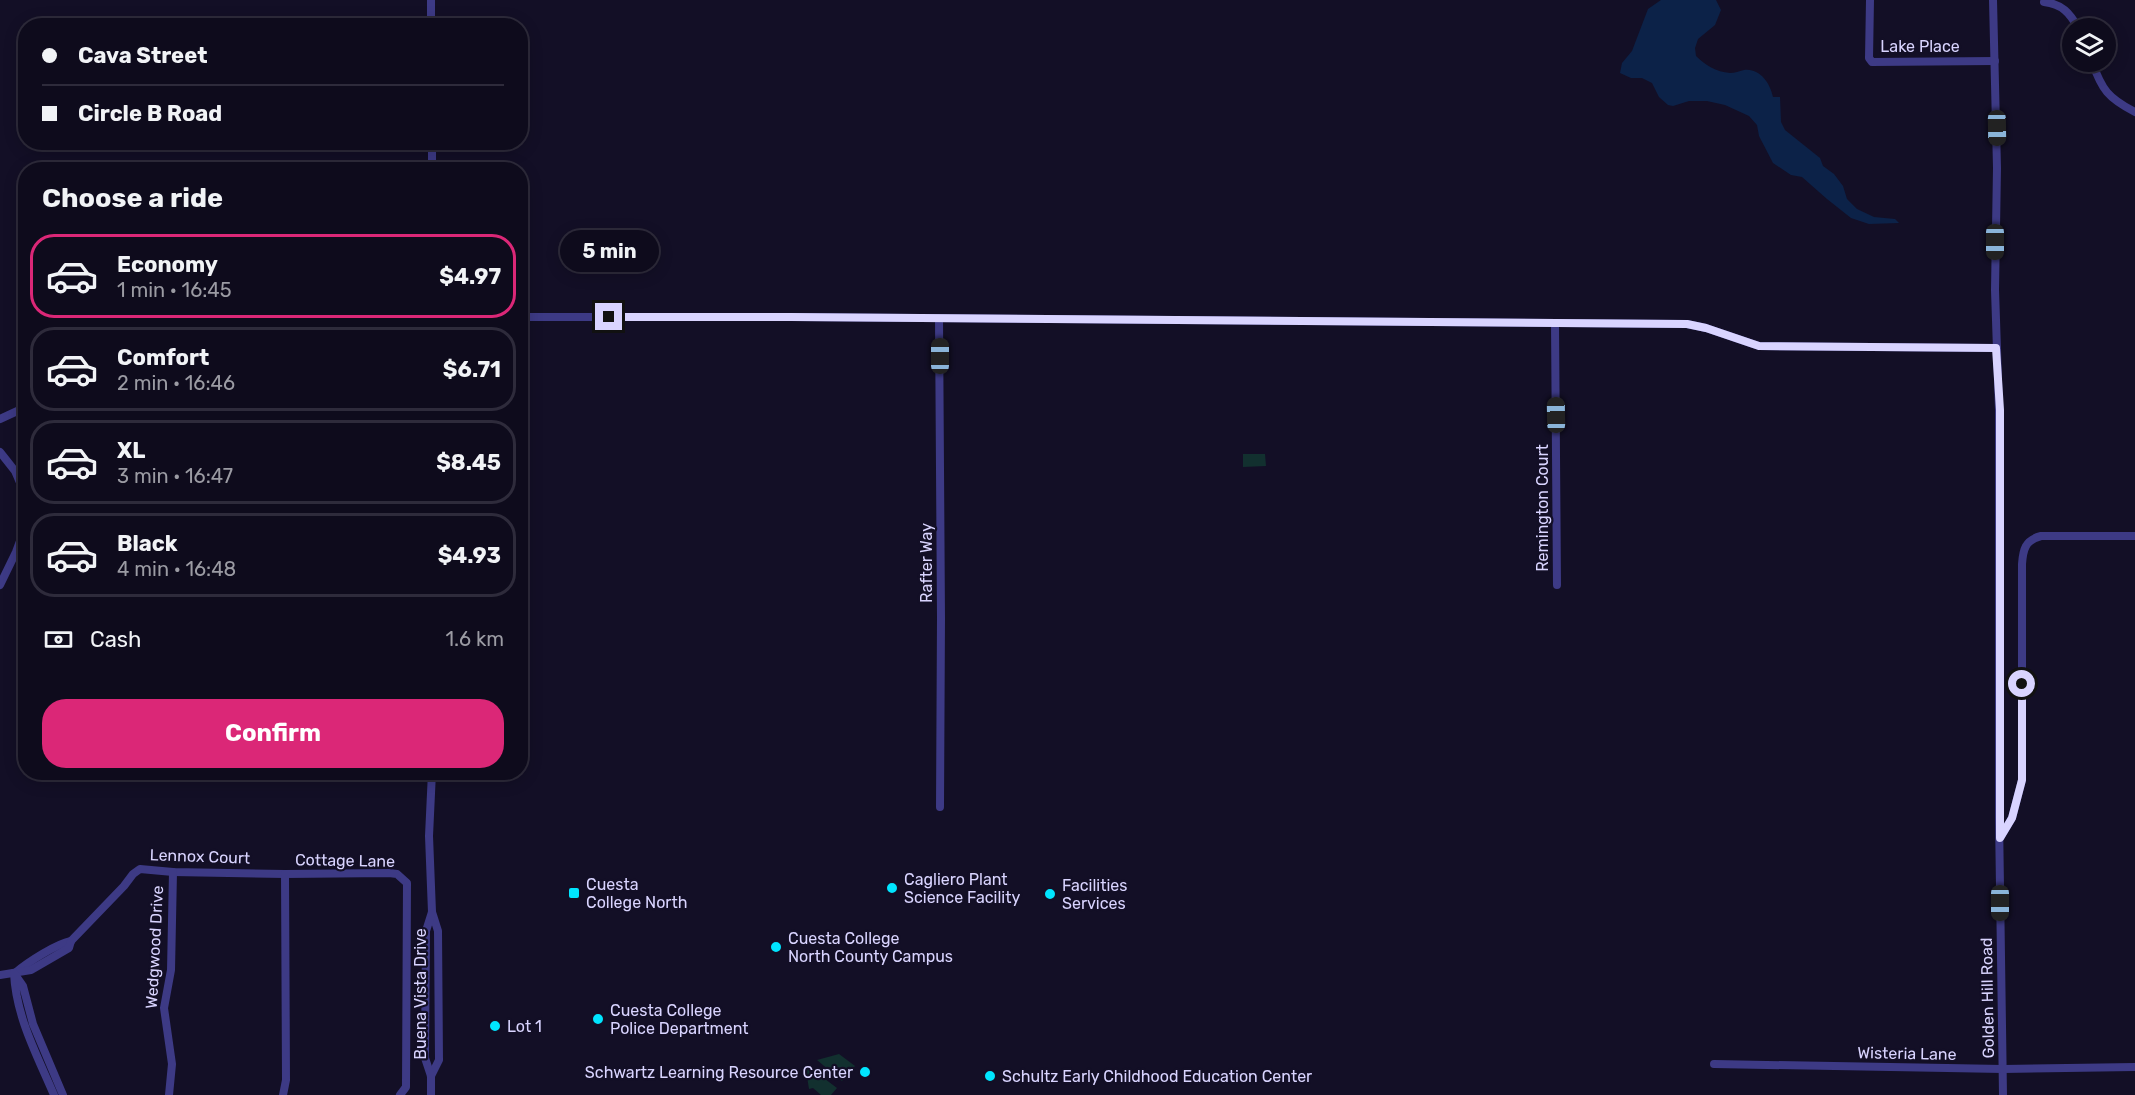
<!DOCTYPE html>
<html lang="en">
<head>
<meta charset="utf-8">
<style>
	body { margin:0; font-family:Rubik,sans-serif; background:#1c1929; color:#f1f3f6; height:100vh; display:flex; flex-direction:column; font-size:22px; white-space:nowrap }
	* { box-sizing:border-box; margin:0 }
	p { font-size:20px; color:#9b9ba3 }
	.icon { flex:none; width:33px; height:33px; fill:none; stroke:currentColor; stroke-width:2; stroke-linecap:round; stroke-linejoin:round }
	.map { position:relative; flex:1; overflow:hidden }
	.panel { position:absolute; left:18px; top:162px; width:510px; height:618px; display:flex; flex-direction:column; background:#0e0b1c; border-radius:24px; box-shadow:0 3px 15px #0003,0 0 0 2px #2e2b3b }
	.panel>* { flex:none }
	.top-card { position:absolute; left:18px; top:18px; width:510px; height:132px; border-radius:24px; box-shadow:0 3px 15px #0003,0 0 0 2px #2e2b3b; display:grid; align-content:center; height:132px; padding:0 24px; background:#0e0b1c }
	.controls { position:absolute; left:2062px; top:18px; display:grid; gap:12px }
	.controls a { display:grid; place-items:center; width:54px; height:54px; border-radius:50%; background:#0e0b1c; box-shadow:0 3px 15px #0003,0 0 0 2px #2e2b3b; font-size:30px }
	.end { position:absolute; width:27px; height:27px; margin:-14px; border:8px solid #d9d4ff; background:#111; box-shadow:0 0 0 3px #111 }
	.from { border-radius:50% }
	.bubble { position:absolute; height:42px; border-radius:21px; background:#0e0b1c; box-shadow:0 3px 15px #0003,0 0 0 2px #2e2b3b; font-size:20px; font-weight:700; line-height:42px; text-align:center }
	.car { position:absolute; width:18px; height:36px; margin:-18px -9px; border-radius:8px; box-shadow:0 0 4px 2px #0007; background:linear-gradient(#222 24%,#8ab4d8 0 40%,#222 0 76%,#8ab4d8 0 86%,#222 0) }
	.top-card b { display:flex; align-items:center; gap:21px; height:57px; font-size:22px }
	.top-card b+b { border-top:2px solid #2e2b3b }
	.top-card i { width:15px; height:15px; background:#f1f3f6 }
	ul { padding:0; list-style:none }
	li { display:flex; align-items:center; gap:18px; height:84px; margin:0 12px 9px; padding:0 12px; border:3px solid #2e2b3b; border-radius:24px }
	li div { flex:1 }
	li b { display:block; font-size:22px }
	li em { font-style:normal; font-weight:700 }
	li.selected { border-color:#db2777 }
	li>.icon { width:54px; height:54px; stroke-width:1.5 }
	h2 { padding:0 24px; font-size:27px; line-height:72px }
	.pay { display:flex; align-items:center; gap:15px; height:66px; padding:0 24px; font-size:22px }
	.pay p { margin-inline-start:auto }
	.button { display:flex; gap:12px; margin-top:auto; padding:12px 24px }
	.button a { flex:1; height:69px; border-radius:24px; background:#db2777; color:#fff; font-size:24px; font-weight:700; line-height:69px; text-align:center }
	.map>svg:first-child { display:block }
	.green { fill:#12302f }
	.water { fill:#0c2248 }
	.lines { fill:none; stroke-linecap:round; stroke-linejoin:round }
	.street { stroke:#3d3a85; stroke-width:8 }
	.route { stroke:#d9d4ff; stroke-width:8 }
	.poi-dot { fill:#00e5ff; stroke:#130f26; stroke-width:2 }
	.labels { text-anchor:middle; stroke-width:4.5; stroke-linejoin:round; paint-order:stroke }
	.street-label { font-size:16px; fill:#d9d4ff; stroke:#130f26 }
	.poi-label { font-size:16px; fill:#d9d4ff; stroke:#130f26; text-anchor:start }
</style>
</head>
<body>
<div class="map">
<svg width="2135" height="1095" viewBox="0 0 2135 1095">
	<rect width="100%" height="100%" fill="#130f26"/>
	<g class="green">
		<path d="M1243,454H1265L1266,466L1243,467Z"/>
		<path d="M839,1054L855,1066L842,1081L817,1060Z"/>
		<path d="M805,1064L837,1088L831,1095H821L813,1088L809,1089Z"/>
	</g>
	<path class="water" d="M1661,0H1716L1721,10L1715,25L1698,39L1695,48L1696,56C1705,65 1716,72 1730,73C1735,73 1739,71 1744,70C1760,68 1770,83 1773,97H1780L1781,122L1785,130L1820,158L1823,166L1834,174L1843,186L1847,199L1857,209L1874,217L1895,219L1899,223L1869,224L1851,218L1827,199L1802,177L1791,175L1773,163L1759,136L1757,125L1749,116L1725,105L1707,101H1689L1673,106L1668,105L1659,97L1652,83L1642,78H1631L1620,73L1622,63L1632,51L1648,9Z"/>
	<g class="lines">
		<g class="street">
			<path d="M1870,0L1869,58L1872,62L1995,61"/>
			<path d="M1993,0L1997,168L1995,290L1999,410V818L2003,1095"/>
			<path d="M2044,2C2062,4 2070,13 2078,28"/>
			<path d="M431,26V0"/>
			<path d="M2092,62C2102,90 2108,98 2135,112"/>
			<path d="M432,142V170"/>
			<path d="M520,317H791L1687,324L1706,328L1759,346L1996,348"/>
			<path d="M939,318L941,618L940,807"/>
			<path d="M1555,323L1557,585"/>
			<path d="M0,419L26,407"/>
			<path d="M0,452L15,471L24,492L26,508"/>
			<path d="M0,585L16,552L26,525"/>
			<path d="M2000,838L2012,818L2022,780V564C2023,550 2025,540 2041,536H2135"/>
			<path d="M15,973C28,962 56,944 71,941"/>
			<path d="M0,975L31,970L69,948L71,941L124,886L133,874L140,869L173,872L285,874"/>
			<path d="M1714,1064L2003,1069L2135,1067"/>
			<path d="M431,1076L439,1060L438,931L432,912"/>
			<path d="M54,1095C37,1055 16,1017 14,973L23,986L33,1024L63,1095"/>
			<path d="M169,1095L172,1064L164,1008L171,970L173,872"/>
			<path d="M283,1095L286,1080L285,874L389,873L397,874L407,883L406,1087L400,1095"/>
			<path d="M431,1095V1076L425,1058L426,931L432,912L429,836L432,772"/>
		</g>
	</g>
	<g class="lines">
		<path class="route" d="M609,317H791L1687,324L1706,328L1759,346L1996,348L2000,410V838L2012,818L2022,780V684"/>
	</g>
	<g class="poi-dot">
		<circle cx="892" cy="888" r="6"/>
		<rect x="568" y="887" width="12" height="12" rx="3"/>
		<circle cx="1050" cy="894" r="6"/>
		<circle cx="776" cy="947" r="6"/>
		<circle cx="598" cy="1019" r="6"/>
		<circle cx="495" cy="1026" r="6"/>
		<circle cx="865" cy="1072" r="6"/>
		<circle cx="990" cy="1076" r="6"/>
	</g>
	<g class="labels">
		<g class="street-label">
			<text x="1920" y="52">Lake Place</text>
			<text transform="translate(1542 508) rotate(-90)" y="6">Remington Court</text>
			<text transform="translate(926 563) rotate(-90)" y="6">Rafter Way</text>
			<text transform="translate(200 856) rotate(2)" y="6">Lennox Court</text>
			<text transform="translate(345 860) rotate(1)" y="6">Cottage Lane</text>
			<text transform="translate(154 947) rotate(-87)" y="6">Wedgwood Drive</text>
			<text transform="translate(420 994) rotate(-90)" y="6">Buena Vista Drive</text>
			<text transform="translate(1987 998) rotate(-91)" y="6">Golden Hill Road</text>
			<text transform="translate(1907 1053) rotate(1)" y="6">Wisteria Lane</text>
		</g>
		<g class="poi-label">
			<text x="904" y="885">Cagliero Plant<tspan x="904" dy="18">Science Facility</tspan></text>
			<text x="586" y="890">Cuesta<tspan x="586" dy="18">College North</tspan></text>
			<text x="1062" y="891">Facilities<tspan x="1062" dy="18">Services</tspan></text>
			<text x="788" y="944">Cuesta College<tspan x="788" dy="18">North County Campus</tspan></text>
			<text x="610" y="1016">Cuesta College<tspan x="610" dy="18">Police Department</tspan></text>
			<text x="507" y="1032">Lot 1</text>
			<text x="853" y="1078" text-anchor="end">Schwartz Learning Resource Center</text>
			<text x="1002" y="1082">Schultz Early Childhood Education Center</text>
		</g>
	</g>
</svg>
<div class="controls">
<a><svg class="icon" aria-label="layers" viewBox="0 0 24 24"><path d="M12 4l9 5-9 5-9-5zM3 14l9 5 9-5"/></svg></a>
</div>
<i class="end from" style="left:2022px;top:684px"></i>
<i class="end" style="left:609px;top:317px"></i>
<div class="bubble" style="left:560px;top:230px;width:99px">5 min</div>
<i class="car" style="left:1997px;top:128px;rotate:179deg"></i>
<i class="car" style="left:1995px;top:242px;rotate:180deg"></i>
<i class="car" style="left:940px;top:356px;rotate:0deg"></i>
<i class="car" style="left:1556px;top:415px;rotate:359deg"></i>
<i class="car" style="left:2000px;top:903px;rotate:180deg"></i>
<div class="top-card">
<b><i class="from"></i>Cava Street</b>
<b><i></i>Circle B Road</b>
</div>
<section class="panel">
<h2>Choose a ride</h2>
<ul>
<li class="selected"><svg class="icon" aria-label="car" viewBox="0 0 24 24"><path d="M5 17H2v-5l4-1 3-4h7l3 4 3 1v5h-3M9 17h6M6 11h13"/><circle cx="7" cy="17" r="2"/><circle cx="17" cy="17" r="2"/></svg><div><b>Economy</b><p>1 min · 16:45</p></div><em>$4.97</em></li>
<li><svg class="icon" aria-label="car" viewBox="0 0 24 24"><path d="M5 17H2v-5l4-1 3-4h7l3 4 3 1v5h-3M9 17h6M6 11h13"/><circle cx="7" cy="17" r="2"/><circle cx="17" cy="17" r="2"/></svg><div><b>Comfort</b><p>2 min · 16:46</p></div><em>$6.71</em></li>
<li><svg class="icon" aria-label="car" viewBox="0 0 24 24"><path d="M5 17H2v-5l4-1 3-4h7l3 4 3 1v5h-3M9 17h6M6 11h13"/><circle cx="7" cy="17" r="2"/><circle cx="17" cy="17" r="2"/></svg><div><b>XL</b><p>3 min · 16:47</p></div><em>$8.45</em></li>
<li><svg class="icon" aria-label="car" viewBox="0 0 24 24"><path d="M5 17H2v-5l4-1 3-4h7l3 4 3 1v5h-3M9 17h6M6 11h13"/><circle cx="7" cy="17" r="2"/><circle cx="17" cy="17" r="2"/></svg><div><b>Black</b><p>4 min · 16:48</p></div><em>$4.93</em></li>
</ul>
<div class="pay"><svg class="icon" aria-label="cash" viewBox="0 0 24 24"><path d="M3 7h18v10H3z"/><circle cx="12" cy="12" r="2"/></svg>Cash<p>1.6 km</p></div>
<div class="button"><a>Confirm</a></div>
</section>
</div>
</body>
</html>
